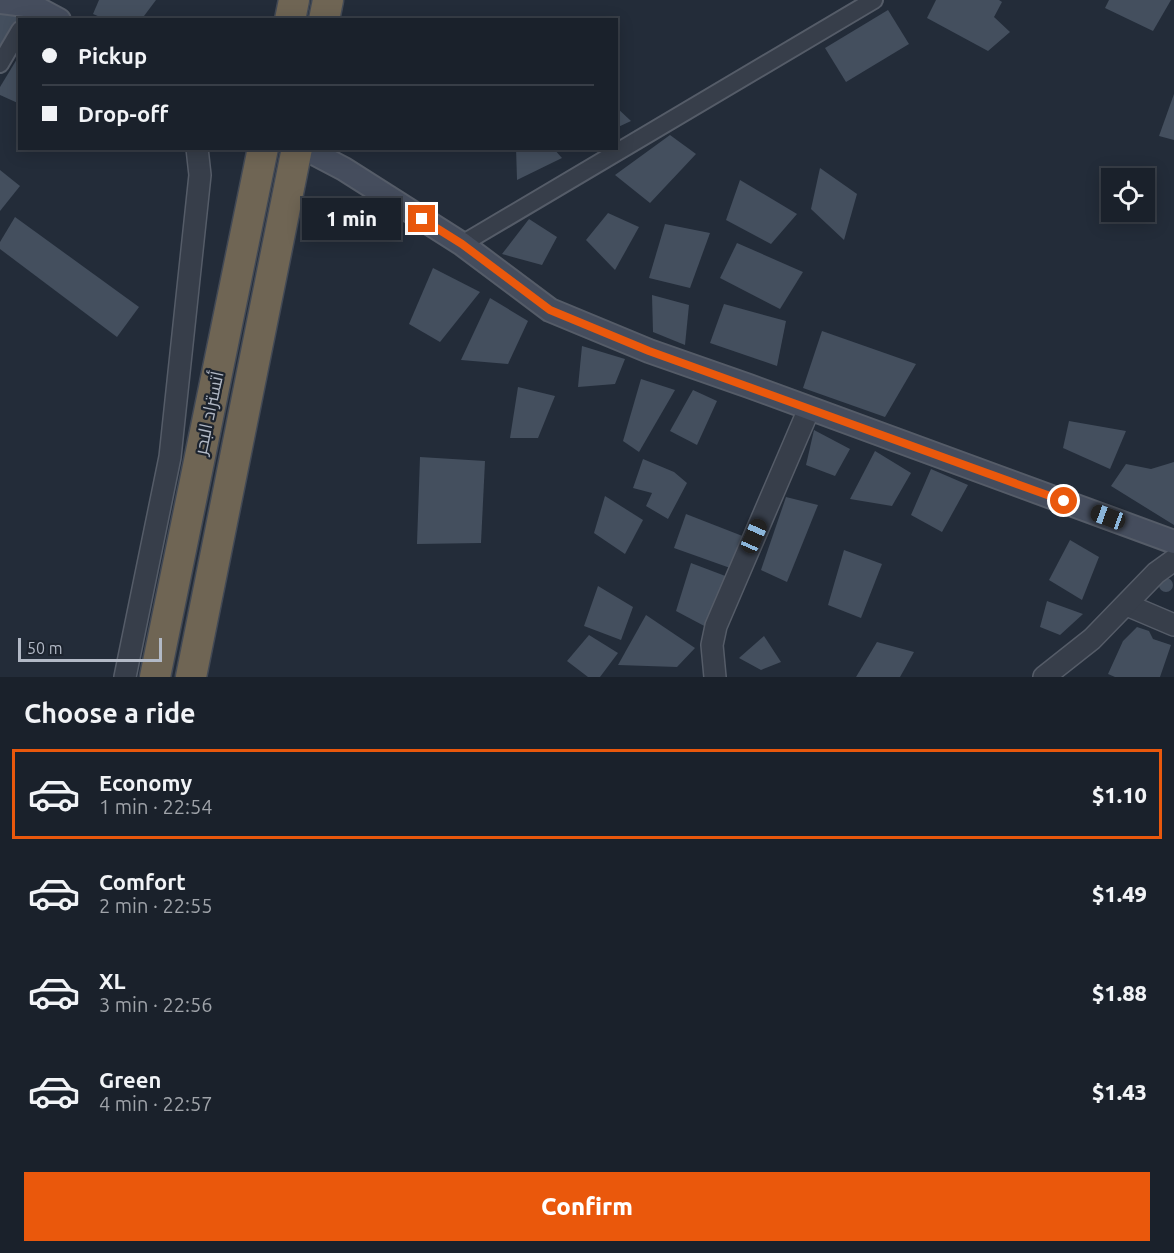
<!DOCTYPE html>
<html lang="en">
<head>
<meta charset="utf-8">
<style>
	body { margin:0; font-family:Ubuntu,Cairo,sans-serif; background:#232933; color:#f1f3f6; height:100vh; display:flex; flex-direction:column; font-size:22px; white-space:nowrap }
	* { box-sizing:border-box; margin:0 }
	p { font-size:20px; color:#9fa3a9 }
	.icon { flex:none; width:33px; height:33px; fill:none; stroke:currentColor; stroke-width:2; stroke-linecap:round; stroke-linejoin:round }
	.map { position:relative; height:677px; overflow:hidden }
	.sheet { display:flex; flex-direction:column; background:#1a212b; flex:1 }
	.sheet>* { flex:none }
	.banner { position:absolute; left:18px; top:18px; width:600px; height:132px; border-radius:0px; box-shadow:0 3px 15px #0003,0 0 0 2px #383e47; display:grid; align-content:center; height:132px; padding:0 24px; background:#1a212b }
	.buttons { position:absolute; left:1101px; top:168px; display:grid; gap:12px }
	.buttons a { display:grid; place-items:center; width:54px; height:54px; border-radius:0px; background:#1a212b; box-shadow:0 3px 15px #0003,0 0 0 2px #383e47; font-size:30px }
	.scale { position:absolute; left:18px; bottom:15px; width:144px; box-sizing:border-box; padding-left:6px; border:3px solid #b2b9c6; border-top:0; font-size:16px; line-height:21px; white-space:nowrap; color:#b2b9c6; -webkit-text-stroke:4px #1c232e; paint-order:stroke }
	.end { position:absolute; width:27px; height:27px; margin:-14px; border:8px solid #ea580c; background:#fff; box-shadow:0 0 0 3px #fff }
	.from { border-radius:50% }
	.bubble { position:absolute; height:42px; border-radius:0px; background:#1a212b; box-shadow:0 3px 15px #0003,0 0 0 2px #383e47; font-size:20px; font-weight:800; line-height:42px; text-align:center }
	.car { position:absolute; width:18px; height:36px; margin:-18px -9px; border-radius:8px; box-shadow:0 0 4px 2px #0007; background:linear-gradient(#222 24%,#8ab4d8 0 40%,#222 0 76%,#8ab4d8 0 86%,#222 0) }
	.banner b { display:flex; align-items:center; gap:21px; height:57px; font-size:22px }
	.banner b+b { border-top:2px solid #383e47 }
	.banner i { width:15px; height:15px; background:#f1f3f6 }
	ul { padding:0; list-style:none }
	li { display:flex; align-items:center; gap:18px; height:90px; margin:0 12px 9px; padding:0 12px; border:3px solid transparent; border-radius:0px }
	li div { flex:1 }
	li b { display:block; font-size:22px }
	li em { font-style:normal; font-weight:800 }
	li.on { border-color:#ea580c }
	li>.icon { width:54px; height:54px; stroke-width:1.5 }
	h2 { padding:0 24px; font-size:27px; line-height:72px }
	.button { display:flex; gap:12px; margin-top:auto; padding:12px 24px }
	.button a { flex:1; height:69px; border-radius:0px; background:#ea580c; color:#fff; font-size:24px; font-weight:800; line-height:69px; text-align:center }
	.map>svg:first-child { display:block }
	.building { fill:#444f5e }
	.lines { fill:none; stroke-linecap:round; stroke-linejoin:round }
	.minor-casing { stroke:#555c68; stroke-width:20 }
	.tertiary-casing { stroke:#555c68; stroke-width:24 }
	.secondary-casing { stroke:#555c68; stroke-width:26 }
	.motorway-casing { stroke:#424955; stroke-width:33 }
	.minor { stroke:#373e4a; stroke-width:16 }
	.tertiary { stroke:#373e4a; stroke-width:21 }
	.secondary { stroke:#454d5d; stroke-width:22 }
	.motorway { stroke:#6f6554; stroke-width:30 }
	.route { stroke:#ea580c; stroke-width:8 }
	.labels { text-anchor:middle; stroke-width:4.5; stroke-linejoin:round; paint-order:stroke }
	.street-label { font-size:18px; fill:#b2b9c6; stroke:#1c232e }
</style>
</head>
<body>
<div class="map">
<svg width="1174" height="677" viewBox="0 0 1174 677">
	<rect width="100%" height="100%" fill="#232c39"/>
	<g class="building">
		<path d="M99,0H156L141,20H107L93,14Z"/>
		<path d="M936,0H999L1002,2L994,17L1010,32L988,51L927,18Z"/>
		<path d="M1109,0H1171L1153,31L1105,8Z"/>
		<path d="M0,9L21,13L0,49Z"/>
		<path d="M888,10L909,44L846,82L825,48Z"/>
		<path d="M20,54V104L0,95V87Z"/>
		<path d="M1174,94V140L1159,136Z"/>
		<path d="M616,107L631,121L616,128Z"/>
		<path d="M670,135L696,154L650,203L615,175Z"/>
		<path d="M516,148H553L562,158L517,180Z"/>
		<path d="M820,168L857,194L844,240L811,209Z"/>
		<path d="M0,170L20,186L0,211Z"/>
		<path d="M740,180L797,214L771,244L726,220Z"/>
		<path d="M608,213L639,227L615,270L586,240Z"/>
		<path d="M15,217L139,307L117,337L0,249V242Z"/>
		<path d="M529,219L557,237L542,265L502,254Z"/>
		<path d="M665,224L710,233L690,288L649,278Z"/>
		<path d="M737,243L803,272L780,309L720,278Z"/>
		<path d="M433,268L480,292L440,342L409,324Z"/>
		<path d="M652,295L689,305L685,345L653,332Z"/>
		<path d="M490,298L528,321L508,364L461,360Z"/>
		<path d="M724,304L786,321L777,366L710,343Z"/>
		<path d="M822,331L916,364L885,417L803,388Z"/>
		<path d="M582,346L625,359L615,384L578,387Z"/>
		<path d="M641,379L675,390L639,452L623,441Z"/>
		<path d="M518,387L555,396L538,438H510Z"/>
		<path d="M693,390L717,401L697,445L670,431Z"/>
		<path d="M1069,421L1126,431L1110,469L1063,448Z"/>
		<path d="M814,430L850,449L835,476L806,465Z"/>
		<path d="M875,451L911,473L892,506L850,499Z"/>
		<path d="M420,457L485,461L481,543L417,544Z"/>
		<path d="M643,459L674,472L687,483L668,519L646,506L652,493L633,488Z"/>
		<path d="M1174,462V525L1111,486L1126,464L1151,469Z"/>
		<path d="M931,469L968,485L942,532L911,515Z"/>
		<path d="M605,496L643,520L625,554L594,533Z"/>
		<path d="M786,497L818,505L787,582L761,570Z"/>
		<path d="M686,514L745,537L733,569L674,548Z"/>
		<path d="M1070,540L1099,557L1082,600L1049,580Z"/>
		<path d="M844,550L882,564L861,618L828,605Z"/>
		<path d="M691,563L728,577L710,629L676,611Z"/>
		<circle cx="1166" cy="585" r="7"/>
		<path d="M598,586L633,607L621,640L584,626Z"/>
		<path d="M1047,601L1083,614L1060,635L1040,627Z"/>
		<path d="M646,615L695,648L677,667L618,665Z"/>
		<path d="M1137,627L1149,631L1153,639L1171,645L1160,677H1115L1108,674L1123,641Z"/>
		<path d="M589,635L618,653L600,677H588L567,661Z"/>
		<path d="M764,636L781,662L761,670L739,658Z"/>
		<path d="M877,642L914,652L900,677H856Z"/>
	</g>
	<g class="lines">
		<defs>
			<g id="minor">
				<path d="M0,64L20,30"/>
				<path d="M462,244L874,0"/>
			</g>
			<g id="tertiary">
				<path d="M1127,605L1174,625"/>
				<path d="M125,677L170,457L200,175L197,148"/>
				<path d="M715,677L712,645L716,626L809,409"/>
				<path d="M1044,677L1092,639L1156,573L1174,560"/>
			</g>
			<g id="secondary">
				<path d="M0,2L33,6L59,20"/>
				<path d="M304,148L344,169L462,244L550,310L649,351L749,386L1174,542"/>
			</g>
			<g id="motorway">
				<path d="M290,20L294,0"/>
				<path d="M324,20L328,0"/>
				<path d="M155,677L263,148"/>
				<path d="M191,677L297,148"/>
			</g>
		</defs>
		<use href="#minor" class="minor-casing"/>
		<use href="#tertiary" class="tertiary-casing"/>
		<use href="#secondary" class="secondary-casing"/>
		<use href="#motorway" class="motorway-casing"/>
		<use href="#minor" class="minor"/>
		<use href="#tertiary" class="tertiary"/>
		<use href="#secondary" class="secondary"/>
		<use href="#motorway" class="motorway"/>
	</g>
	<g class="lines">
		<path class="route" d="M422,219L462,244L550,310L649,351L1064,501"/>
	</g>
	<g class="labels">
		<g class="street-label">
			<text transform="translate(209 413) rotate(-78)" y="6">أتستراد البحر</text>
		</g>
	</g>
</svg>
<div class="buttons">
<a><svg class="icon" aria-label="locate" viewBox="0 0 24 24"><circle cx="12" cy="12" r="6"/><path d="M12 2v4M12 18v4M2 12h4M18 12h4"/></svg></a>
</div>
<div class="scale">50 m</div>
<i class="end from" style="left:1064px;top:501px"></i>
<i class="end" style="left:422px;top:219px"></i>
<div class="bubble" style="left:302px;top:198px;width:99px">1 min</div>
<i class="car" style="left:1108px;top:517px;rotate:290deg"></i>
<i class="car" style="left:754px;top:536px;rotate:24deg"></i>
<div class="banner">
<b><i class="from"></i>Pickup</b>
<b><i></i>Drop-off</b>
</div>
</div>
<section class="sheet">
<h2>Choose a ride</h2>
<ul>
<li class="on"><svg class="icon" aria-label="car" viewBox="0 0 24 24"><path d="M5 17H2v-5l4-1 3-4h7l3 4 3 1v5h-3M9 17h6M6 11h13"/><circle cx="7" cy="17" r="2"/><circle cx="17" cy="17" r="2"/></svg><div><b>Economy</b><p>1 min · 22:54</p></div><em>$1.10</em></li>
<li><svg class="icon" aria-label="car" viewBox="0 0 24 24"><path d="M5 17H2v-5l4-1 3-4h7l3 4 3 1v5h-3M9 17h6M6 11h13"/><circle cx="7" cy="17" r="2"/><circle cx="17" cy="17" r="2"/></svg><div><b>Comfort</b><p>2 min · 22:55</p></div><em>$1.49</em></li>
<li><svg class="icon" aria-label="car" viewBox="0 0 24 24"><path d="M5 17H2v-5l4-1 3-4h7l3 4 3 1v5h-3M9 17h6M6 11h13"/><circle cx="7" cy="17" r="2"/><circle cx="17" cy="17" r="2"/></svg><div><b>XL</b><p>3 min · 22:56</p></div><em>$1.88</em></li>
<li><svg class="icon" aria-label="car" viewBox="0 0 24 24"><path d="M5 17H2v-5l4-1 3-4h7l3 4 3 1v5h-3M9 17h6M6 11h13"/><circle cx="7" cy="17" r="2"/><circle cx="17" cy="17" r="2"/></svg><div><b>Green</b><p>4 min · 22:57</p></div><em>$1.43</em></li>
</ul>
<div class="button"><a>Confirm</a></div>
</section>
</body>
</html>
